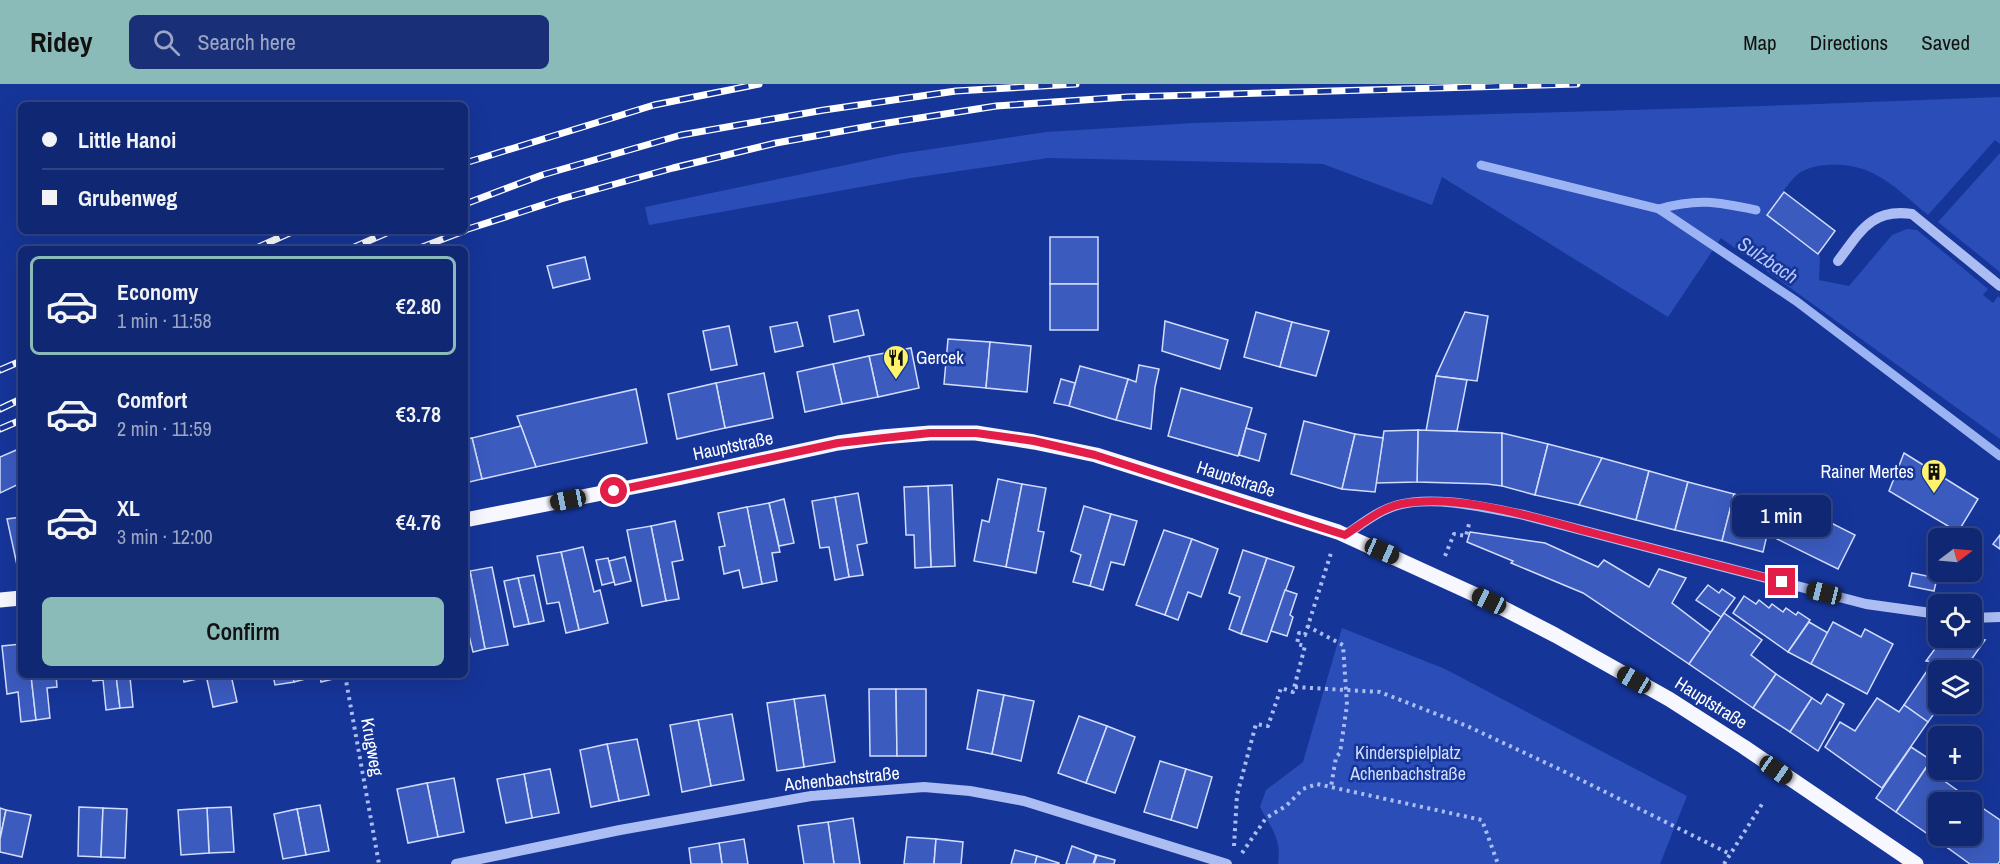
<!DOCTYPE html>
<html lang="en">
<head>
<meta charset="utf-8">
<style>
	body { margin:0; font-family:"Archivo Narrow",sans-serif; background:#193078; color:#f1f3f6; height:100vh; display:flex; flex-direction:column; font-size:22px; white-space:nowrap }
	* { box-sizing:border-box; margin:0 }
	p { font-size:20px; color:#9ca6c4 }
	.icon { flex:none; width:33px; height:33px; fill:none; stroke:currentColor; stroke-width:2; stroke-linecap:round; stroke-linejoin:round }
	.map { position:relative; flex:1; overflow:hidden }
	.panel { position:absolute; left:18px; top:162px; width:450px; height:432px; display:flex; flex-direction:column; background:#102873; border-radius:9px; box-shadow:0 6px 24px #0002,0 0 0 2px #304485 }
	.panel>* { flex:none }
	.banner { position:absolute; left:18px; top:18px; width:450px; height:132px; border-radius:9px; box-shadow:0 6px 24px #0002,0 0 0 2px #304485; display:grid; align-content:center; height:132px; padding:0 24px; background:#102873 }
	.needle { width:39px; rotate:74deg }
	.fabs { position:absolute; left:1928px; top:444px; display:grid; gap:12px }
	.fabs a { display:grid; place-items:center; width:54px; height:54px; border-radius:9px; background:#102873; box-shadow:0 6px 24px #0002,0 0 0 2px #304485; font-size:30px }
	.end { position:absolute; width:27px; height:27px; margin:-14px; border:8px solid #e11d48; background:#fff; box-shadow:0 0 0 3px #fff }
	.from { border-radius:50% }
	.bubble { position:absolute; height:42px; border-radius:9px; background:#102873; box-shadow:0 6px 24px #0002,0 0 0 2px #304485; font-size:20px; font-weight:600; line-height:42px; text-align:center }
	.car { position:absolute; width:18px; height:36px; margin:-18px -9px; border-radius:8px; box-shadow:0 0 4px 2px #0007; background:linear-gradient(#222 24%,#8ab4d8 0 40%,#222 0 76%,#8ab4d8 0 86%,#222 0) }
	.banner b { display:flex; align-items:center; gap:21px; height:57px; font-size:22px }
	.banner b+b { border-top:2px solid #304485 }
	.banner i { width:15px; height:15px; background:#f1f3f6 }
	ul { padding:10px 0 0; list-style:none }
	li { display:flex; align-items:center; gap:18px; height:99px; margin:0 12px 9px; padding:0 12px; border:3px solid transparent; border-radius:9px }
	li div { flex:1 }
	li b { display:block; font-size:22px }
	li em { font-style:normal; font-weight:600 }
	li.current { border-color:#8bbbb9 }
	li>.icon { width:54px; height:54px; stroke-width:1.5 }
	.action { display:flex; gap:12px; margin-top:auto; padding:12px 24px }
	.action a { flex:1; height:69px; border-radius:9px; background:#8bbbb9; color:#111; font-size:24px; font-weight:600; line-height:69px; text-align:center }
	header { display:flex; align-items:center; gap:36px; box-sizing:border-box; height:84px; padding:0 30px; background:#8bbbb9; color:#111 }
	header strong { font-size:28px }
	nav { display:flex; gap:33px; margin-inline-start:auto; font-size:21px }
	.search { width:420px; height:54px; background:#193078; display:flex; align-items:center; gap:15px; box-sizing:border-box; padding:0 21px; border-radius:9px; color:#9ca6c4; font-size:22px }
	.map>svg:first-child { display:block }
	.green { fill:#2a4db7 }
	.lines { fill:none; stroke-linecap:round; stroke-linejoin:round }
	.stream { stroke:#9db4f4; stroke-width:9 }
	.building { fill:#3b5bbf; stroke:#d2ddfc; stroke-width:1.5 }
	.path { stroke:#abbdf2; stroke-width:4; stroke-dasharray:3 4.5; stroke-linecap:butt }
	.minor { stroke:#abbdf2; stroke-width:10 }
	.major { stroke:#f6f7ff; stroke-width:15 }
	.rail-casing { stroke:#fff; stroke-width:7 }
	.rail { stroke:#163599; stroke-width:4.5; stroke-dasharray:14; stroke-linecap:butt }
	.route { stroke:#e11d48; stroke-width:8 }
	.labels { text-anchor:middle; stroke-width:5; stroke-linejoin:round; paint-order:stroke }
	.poi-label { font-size:18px; fill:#fff; stroke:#163599; text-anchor:start }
	.street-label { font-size:18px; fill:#fff; stroke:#163599 }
	.park-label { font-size:18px; fill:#d2ddfc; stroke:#163599 }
	.water-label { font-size:20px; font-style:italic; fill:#b7c8f8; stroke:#163599 }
</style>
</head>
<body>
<header>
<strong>Ridey</strong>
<div class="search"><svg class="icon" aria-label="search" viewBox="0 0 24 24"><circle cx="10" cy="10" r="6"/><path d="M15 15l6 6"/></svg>Search here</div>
<nav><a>Map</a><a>Directions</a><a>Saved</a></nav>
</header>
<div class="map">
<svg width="2000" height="780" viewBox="0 0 2000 780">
	<rect width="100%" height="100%" fill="#163599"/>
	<g class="green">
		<path d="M2000,13V60L1995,56L1928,131C1895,104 1874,78 1828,81C1819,81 1806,84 1798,90C1789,97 1774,121 1767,131L1820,172L1819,196L1849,202L1892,151L1907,145L1917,146L1988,205L1983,211L1993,219L1998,212L2000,214V355L1721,154L1668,233L1442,93L1432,121L1323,80L1048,74L911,94L649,141L645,123L898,70L1046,48L1194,39L1763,22Z"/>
		<path d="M2000,69V188L1938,138Z"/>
		<path d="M1342,544L1445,585L1687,712L1660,780H1278C1282,755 1271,744 1260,723L1266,706L1303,678Z"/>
	</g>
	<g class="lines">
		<g class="stream">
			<path d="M1481,81L1659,125L1796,217L2000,372"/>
			<path d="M1659,125C1698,114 1717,118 1756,126"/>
		</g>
	</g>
	<g class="building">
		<path d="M1784,108L1835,147L1818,170L1767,131Z"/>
		<rect x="1050" y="153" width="48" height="47"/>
		<path d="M585,173L590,195L553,204L547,182Z"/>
		<rect x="1050" y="200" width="48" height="46"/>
		<path d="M858,226L864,251L834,258L829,232Z"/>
		<path d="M1256,228L1292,238L1280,283L1244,273Z"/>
		<path d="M1465,228L1488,232L1477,297L1436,292Z"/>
		<path d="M1165,237L1228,256L1220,285L1162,267Z"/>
		<path d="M797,238L803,262L775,268L770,243Z"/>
		<path d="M1292,238L1329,247L1316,292L1280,283Z"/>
		<path d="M729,242L737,281L711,286L703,247Z"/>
		<path d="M948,255L990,258L986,304L944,300Z"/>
		<path d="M990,258L1031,262L1027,308L986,304Z"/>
		<path d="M911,264L919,304L878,313L869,272Z"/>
		<path d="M869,272L878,313L842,320L833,280Z"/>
		<path d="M833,280L842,320L805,328L797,288Z"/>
		<path d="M1139,281L1159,285L1155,303L1151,345L1116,336L1128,295L1136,298Z"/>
		<path d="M1080,282L1128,295L1116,336L1069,322Z"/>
		<path d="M764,289L773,334L725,344L716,299Z"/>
		<path d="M1436,292L1467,296L1457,347H1426Z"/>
		<path d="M1061,295L1075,299L1069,322L1054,319Z"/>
		<path d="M716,299L725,344L677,355L668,310Z"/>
		<path d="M1181,304L1252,324L1238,372L1168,352Z"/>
		<path d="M636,305L647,359L536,383L517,332Z"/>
		<path d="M1304,337L1355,350L1342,405L1291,390Z"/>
		<path d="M521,342L536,383L482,395L472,354Z"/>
		<path d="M1246,344L1266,350L1259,377L1239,371Z"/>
		<path d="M1418,346L1502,349V402L1487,400L1417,398Z"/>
		<path d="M1418,346L1417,398L1376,399L1384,347Z"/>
		<path d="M1502,349L1548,360L1535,411L1502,402Z"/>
		<path d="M1355,350L1383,354L1375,408L1342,405Z"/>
		<path d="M472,354L482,395L465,399V355Z"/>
		<path d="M1548,360L1602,374L1579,421L1535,411Z"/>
		<path d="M21,364V399L0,409V373Z"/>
		<path d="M1904,369L1978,415L1958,448L1889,407Z"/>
		<path d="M1602,374L1649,387L1636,436L1579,421Z"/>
		<path d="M1649,387L1688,398L1675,446L1636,436Z"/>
		<path d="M998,395L1022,400L1006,483L974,477L982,436L989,438Z"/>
		<path d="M1688,398L1734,410L1722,457L1675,446Z"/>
		<path d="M1022,400L1046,404L1038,447L1044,448L1036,489L1006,483Z"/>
		<path d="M952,401L955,482L931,483L928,402Z"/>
		<path d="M928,402L931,483L915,484L914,451H906L904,403Z"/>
		<path d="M858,409L867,459L857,461L863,491L849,493L835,413Z"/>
		<path d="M1734,410L1774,421L1763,468L1722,457Z"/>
		<path d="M835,413L849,493L835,496L829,463L820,464L812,417Z"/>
		<path d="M784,415L794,459L779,462L769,419Z"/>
		<path d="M1790,418L1855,451L1838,485L1773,453Z"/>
		<path d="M769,419L780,468L772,469L777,497L762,500L747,423Z"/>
		<path d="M1084,422L1111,430L1090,502L1073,498L1081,471L1071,467Z"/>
		<path d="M747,423L762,500L743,504L739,486L724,490L719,463L725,462L718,429Z"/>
		<path d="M1111,430L1137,437L1124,481L1111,478L1103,506L1090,502Z"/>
		<path d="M21,433V480L17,481L7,435Z"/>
		<path d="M675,437L683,476L672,478L679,515L666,517L651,442Z"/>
		<path d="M651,442L666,517L642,522L627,446Z"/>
		<path d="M1164,446L1192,455L1165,531L1136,521Z"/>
		<path d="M1470,448L1545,459L1598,483L1604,476L1649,503L1659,485L1686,494L1672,519L1711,549L1689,580L1583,509L1511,479L1513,477L1467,458Z"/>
		<path d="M2000,451V465L1993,460Z"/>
		<path d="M1192,455L1218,465L1201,513L1188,508L1178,536L1165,531Z"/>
		<path d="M583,463L594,508L600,506L608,539L579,546L561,468Z"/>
		<path d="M1243,466L1267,474L1241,550L1229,545L1240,513L1229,509Z"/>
		<path d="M561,468L579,546L566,549L559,518L547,520L537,472Z"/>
		<path d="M625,473L631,497L615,501L609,477Z"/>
		<path d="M608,474L614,498L602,501L596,476Z"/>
		<path d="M1267,474L1294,483L1267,558L1241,550Z"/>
		<path d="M492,483L508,561L485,565L470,487Z"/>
		<path d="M470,487L485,565L473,568L465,535V488Z"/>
		<path d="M1912,489L1937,494L1934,507L1909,502Z"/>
		<path d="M534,491L544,537L529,540L518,494Z"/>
		<path d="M518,494L529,540L514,543L504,497Z"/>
		<path d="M1708,501L1719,509L1722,505L1735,514L1721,533L1696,516Z"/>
		<path d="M1285,506L1297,510L1290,531L1293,533L1287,552L1271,547Z"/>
		<path d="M1744,512L1756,520L1759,516L1769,524L1772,520L1783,528L1786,524L1796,531L1798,528L1810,536L1788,568L1733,529Z"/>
		<path d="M1724,529L1762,556L1751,571L1776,590L1753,624L1689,580Z"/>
		<path d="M1809,538L1828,549L1811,580L1788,568Z"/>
		<path d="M1833,538L1861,553L1865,545L1893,560L1867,610L1811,580Z"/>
		<path d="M1943,554L1985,556L1964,586H1938V620H1941L1928,638L1904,621L1933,578L1926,577Z"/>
		<path d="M21,560V591H31L36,636L21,638L18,608L7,610L2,562Z"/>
		<path d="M1776,590L1812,614L1790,648L1753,624Z"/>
		<path d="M31,591H56L57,603L47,604L50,634L36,636Z"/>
		<path d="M92,591H116L120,624L106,626L103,596L93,597Z"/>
		<path d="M116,591H140L130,593L133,623L120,624Z"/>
		<path d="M183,591H206V593L184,598Z"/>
		<path d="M206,591H231L237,618L213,623Z"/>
		<path d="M273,591H293L294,598L275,601Z"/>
		<path d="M293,591H336L337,594L321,598L320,591L294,598Z"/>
		<path d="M869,605H896L897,672H870Z"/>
		<path d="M896,605H926V672H897Z"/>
		<path d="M978,606L1004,611L992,670L967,665Z"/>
		<path d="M1827,610L1844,620L1818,667L1790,648L1812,614L1821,620Z"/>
		<path d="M825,611L835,678L804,683L794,615Z"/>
		<path d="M1004,611L1034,617L1021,677L992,670Z"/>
		<path d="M1877,614L1899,628L1904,621L1928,638L1882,704L1825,663L1840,638L1855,647Z"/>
		<path d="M794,615L804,683L777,687L767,619Z"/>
		<path d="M732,630L744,696L711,702L698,636Z"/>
		<path d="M1079,632L1107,642L1086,699L1058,689Z"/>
		<path d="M698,636L711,702L682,708L670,641Z"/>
		<path d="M1107,642L1135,653L1115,709L1086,699Z"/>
		<path d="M637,655L649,711L619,717L607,660Z"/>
		<path d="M607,660L619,717L591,723L580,666Z"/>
		<path d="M1911,663L1931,676L1896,728L1876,714Z"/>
		<path d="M1160,677L1186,685L1171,736L1144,728Z"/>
		<path d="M1926,684L1978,721L1971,731V718H1938V752H1957L1948,764L1896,728Z"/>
		<path d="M550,685L559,729L532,734L524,690Z"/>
		<path d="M1186,685L1212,693L1197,744L1171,736Z"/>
		<path d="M524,690L532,734L506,739L497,695Z"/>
		<path d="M454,694L464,748L438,753L427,699Z"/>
		<path d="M427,699L438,753L408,759L397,705Z"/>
		<path d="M320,721L329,767L306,771L297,725Z"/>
		<path d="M1978,721L2000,736V777L1998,780H1970L1948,764L1957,752H1971V731Z"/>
		<path d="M79,723L103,724L101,773L78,772Z"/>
		<path d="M231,723L234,768L209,769L207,724Z"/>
		<path d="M0,724L6,726L0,755Z"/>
		<path d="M103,724L127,725L125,774L101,773Z"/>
		<path d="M207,724L209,769L181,771L178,726Z"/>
		<path d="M297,725L306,771L283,775L274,730Z"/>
		<path d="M6,726L31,731L22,773L0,768V755Z"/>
		<path d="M853,734L860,780H834L828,738Z"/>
		<path d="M828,738L834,780H804L798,742Z"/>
		<path d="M907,753L936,755L934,780H904Z"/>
		<path d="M744,755L748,780H722L719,759Z"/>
		<path d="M936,755L963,758L961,780H934Z"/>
		<path d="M719,759L722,780H691L689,764Z"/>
		<path d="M1072,762L1096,771L1093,780H1066Z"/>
		<path d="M1015,766L1037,772L1035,780H1011Z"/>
		<path d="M1097,771L1115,776L1114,780H1094Z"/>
		<path d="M1037,772L1059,779V780H1035Z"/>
	</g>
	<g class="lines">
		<g class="path">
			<path d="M1445,472L1454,450L1466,452L1469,440"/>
			<path d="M1307,542L1343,561L1347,621L1340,669L1336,673L1331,703"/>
			<path d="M345,591L379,780"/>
			<path d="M1295,603L1380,608L1467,642L1559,685L1730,770"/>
			<path d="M1234,762L1237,711L1256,640L1268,642L1281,604L1293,608L1305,562L1297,560L1299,549L1305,551L1331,469"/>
			<path d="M1242,769L1266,734L1286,722L1303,705L1317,700L1482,736L1498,780"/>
			<path d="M1724,780L1764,717"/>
		</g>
		<g class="minor">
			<path d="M1838,177C1860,148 1871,124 1912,130L2000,202"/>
			<path d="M1345,451C1362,440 1379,426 1398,421C1436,411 1487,424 1524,431L1866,520L1938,530"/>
			<path d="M1971,534L2000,533"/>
			<path d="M456,780L620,746L811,712L924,703L970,707L1024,717L1227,780"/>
		</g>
		<g class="major">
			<path d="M465,436L678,394L838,359L882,353L930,349H976L1034,358L1096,371L1338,448L1489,517L1555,551L1669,615L1744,663L1916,780"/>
			<path d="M0,516L21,514"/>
		</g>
		<defs>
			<g id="rail">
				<path d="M465,79L654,21L759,0"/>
				<path d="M465,120L542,91L681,51L824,26L956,7L1076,0"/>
				<path d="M465,146L561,115L673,84L776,59L881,40L996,22L1127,13L1577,0"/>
				<path d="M254,165L294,147"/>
				<path d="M350,165L391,147"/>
				<path d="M417,165L464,147"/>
				<path d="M0,286L21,277"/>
				<path d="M0,325L21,315"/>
				<path d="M0,345L21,336"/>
			</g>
		</defs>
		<use href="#rail" class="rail-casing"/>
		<use href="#rail" class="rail"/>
	</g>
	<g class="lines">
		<path class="route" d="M614,407L838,359L930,349H976L1034,357L1095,371L1345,451C1362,440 1381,424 1401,420C1459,409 1536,434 1593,449C1656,465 1719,482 1782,498"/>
	</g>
	<defs>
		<symbol id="restaurant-pin" viewBox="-11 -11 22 30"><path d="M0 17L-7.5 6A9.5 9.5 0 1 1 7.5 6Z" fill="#fff26c" stroke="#163599"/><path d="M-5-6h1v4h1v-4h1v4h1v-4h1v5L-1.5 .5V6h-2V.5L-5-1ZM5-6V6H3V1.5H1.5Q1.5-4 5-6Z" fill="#111"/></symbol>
		<symbol id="building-pin" viewBox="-11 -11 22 30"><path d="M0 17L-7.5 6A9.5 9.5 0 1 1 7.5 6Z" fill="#fff26c" stroke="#163599"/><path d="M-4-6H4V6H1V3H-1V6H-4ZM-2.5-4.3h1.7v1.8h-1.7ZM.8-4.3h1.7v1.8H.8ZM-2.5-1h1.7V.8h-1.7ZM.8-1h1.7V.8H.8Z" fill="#111"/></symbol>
	</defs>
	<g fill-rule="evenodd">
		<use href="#restaurant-pin" x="881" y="259" width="30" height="40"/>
		<use href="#building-pin" x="1919" y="373" width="30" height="40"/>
	</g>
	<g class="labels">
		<g class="poi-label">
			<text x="916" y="280">Gercek</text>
			<text x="1914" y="394" text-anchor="end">Rainer Mertes</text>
		</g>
		<g class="street-label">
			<text transform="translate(733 362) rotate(-12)" y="6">Hauptstraße</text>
			<text transform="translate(1236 395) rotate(18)" y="6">Hauptstraße</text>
			<text transform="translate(1711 619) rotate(32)" y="6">Hauptstraße</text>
			<text transform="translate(372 663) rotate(80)" y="6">Krugweg</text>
			<text transform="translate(842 695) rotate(-6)" y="6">Achenbachstraße</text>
		</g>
		<g class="park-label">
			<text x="1408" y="675">Kinderspielplatz<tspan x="1408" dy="21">Achenbachstraße</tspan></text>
		</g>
		<g class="water-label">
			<text transform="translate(1768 176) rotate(34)" y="7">Sulzbach</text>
		</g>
	</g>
</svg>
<div class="fabs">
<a><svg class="needle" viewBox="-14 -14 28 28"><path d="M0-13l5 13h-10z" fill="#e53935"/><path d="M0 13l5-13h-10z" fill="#9ca6c4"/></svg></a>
<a><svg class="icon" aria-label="locate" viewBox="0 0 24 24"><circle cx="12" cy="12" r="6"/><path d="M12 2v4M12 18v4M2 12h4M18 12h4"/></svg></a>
<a><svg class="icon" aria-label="layers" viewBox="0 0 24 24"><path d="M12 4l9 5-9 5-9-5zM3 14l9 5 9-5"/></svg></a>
<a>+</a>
<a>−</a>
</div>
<i class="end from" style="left:614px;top:407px"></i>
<i class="end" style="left:1782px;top:498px"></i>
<div class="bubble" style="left:1732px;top:411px;width:99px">1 min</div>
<i class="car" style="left:568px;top:416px;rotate:259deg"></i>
<i class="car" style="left:1382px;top:467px;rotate:114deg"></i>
<i class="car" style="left:1824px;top:509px;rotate:284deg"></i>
<i class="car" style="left:1489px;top:517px;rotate:295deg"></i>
<i class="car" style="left:1634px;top:596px;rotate:300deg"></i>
<i class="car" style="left:1776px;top:686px;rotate:125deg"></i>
<div class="banner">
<b><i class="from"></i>Little Hanoi</b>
<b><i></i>Grubenweg</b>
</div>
<section class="panel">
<ul>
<li class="current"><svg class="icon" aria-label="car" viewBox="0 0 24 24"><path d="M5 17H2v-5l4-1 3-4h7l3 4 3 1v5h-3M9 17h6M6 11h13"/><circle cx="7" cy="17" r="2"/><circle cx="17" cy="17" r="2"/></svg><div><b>Economy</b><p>1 min · 11:58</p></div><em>€2.80</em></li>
<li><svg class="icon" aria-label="car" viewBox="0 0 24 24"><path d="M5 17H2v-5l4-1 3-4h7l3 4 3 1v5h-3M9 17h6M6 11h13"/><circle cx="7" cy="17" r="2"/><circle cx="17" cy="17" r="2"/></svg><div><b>Comfort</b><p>2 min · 11:59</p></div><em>€3.78</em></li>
<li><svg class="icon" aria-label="car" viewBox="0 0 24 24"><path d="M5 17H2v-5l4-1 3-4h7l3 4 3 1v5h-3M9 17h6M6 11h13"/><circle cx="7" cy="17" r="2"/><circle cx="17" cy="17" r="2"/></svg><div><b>XL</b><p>3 min · 12:00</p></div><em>€4.76</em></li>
</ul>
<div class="action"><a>Confirm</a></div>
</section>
</div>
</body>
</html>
